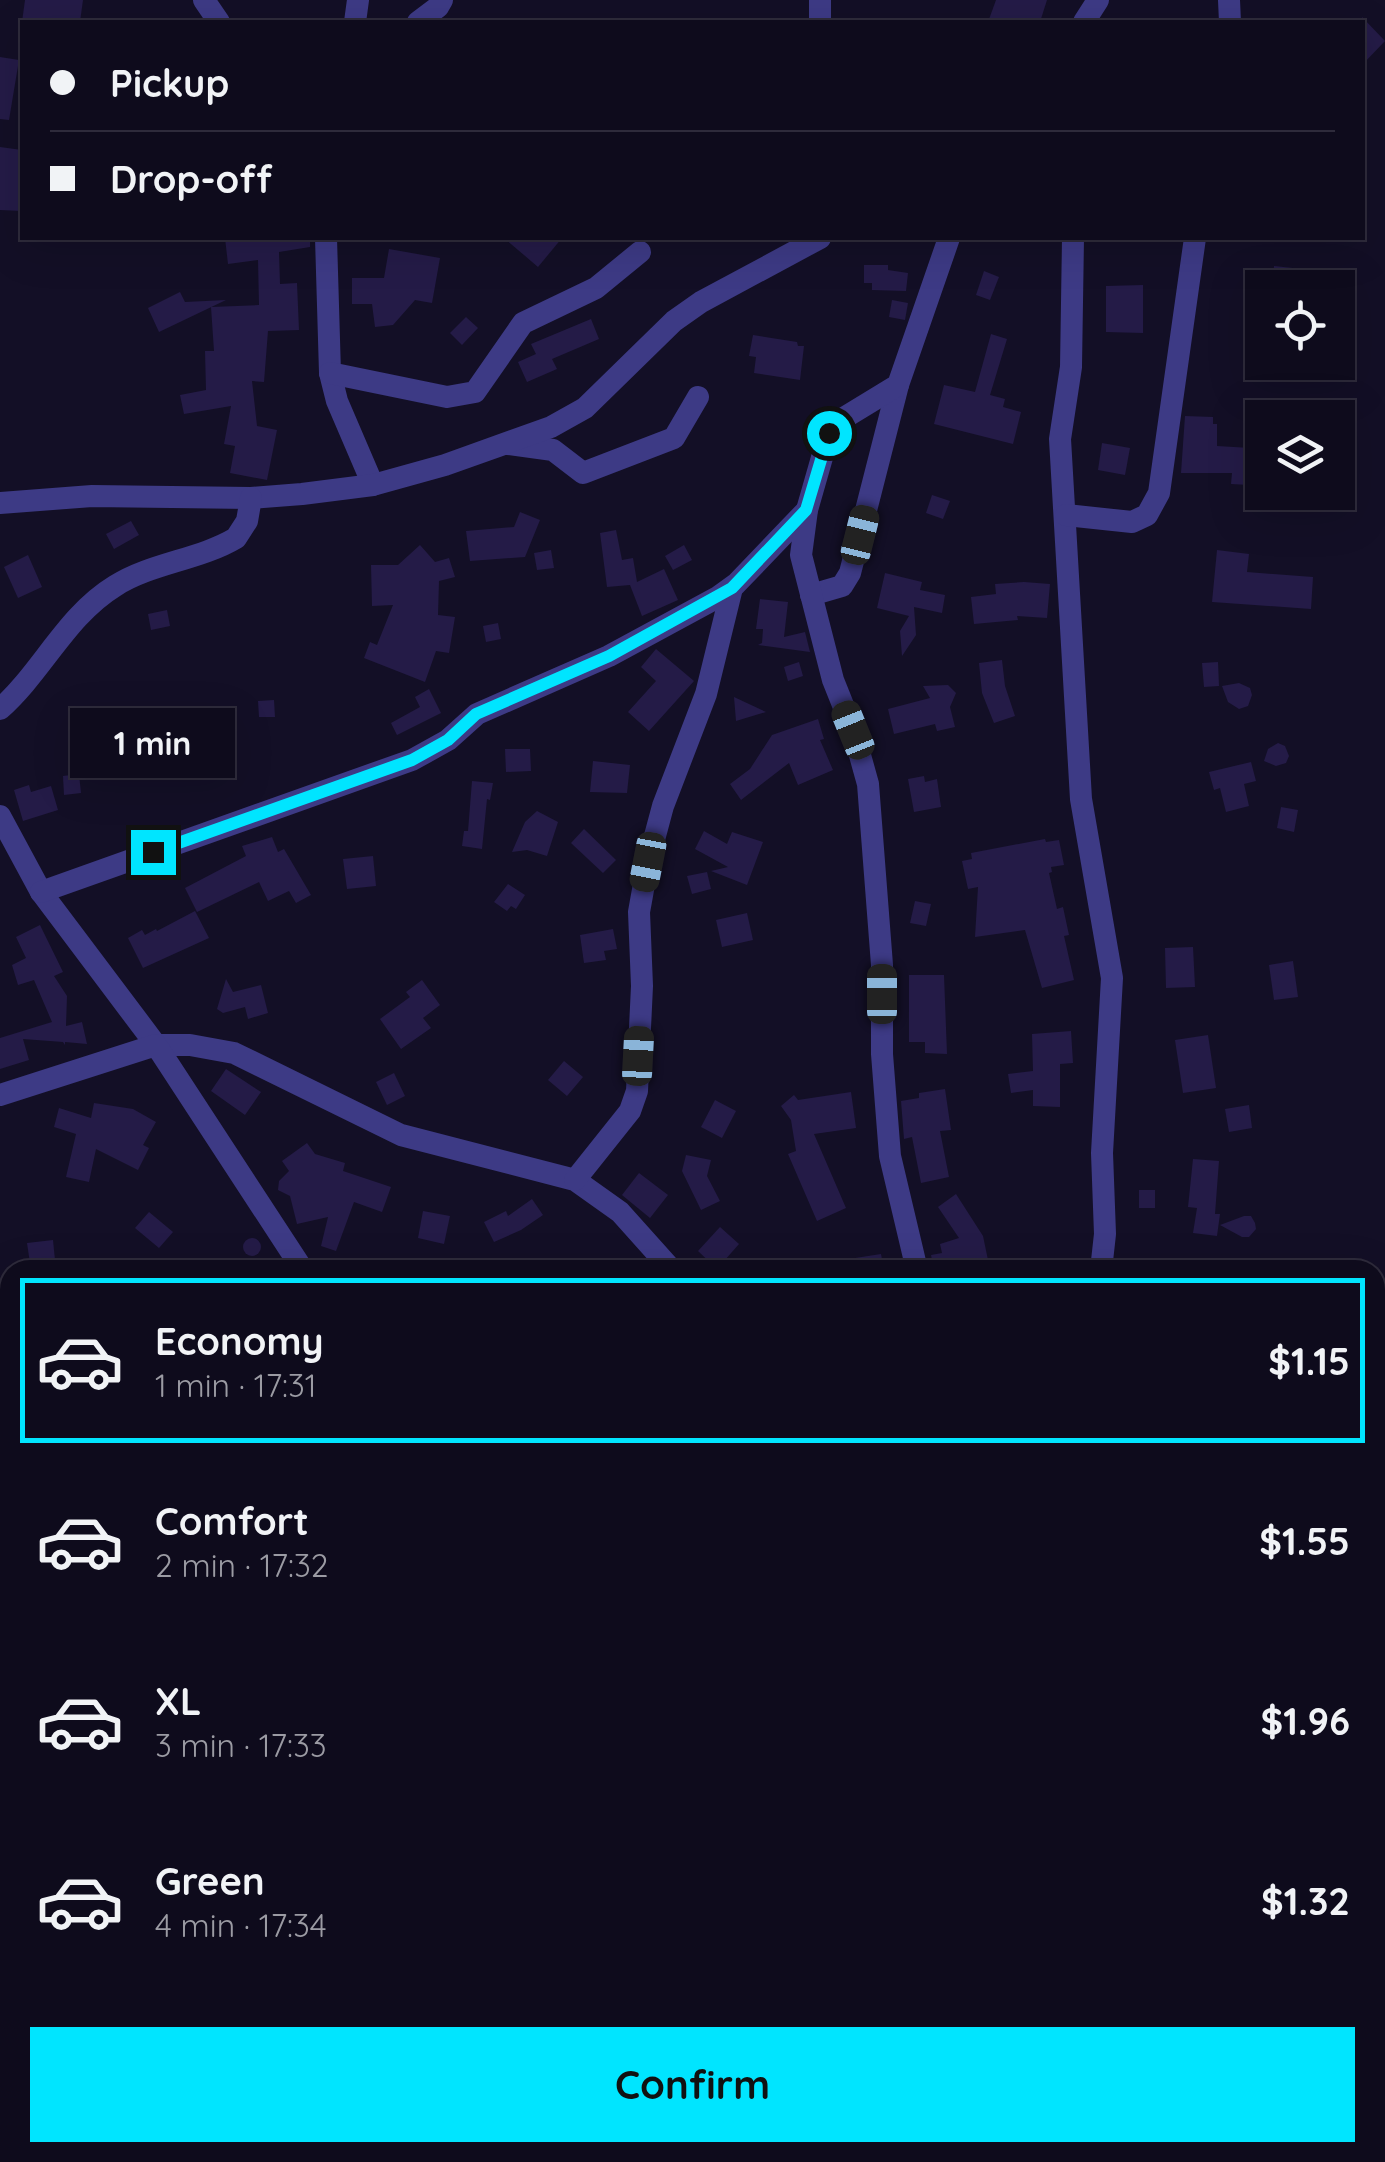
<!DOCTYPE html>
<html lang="en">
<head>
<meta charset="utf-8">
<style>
	body { margin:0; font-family:Quicksand,sans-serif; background:#171425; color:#f1f3f6; height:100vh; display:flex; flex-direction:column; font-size:38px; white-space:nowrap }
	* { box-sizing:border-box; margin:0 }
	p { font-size:32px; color:#9b9ba3 }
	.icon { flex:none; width:55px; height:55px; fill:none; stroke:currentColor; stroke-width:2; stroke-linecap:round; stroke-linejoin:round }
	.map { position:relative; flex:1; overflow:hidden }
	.panel { position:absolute; left:0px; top:1260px; width:1385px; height:902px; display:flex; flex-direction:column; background:#0e0b1c; border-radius:30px 30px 0 0; box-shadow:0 10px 40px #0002,0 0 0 2px #2e2b3b }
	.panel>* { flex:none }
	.hud { position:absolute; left:20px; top:20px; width:1345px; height:220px; border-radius:0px; box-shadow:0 10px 40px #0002,0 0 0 2px #2e2b3b; display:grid; align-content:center; height:220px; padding:0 30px; background:#0e0b1c }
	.fabs { position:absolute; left:1245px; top:270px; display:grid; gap:20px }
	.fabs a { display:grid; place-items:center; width:110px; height:110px; border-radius:0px; background:#0e0b1c; box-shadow:0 10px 40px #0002,0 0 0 2px #2e2b3b; font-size:50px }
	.end { position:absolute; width:45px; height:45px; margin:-22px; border:12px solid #00e5ff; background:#111; box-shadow:0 0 0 5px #111 }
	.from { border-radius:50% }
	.bubble { position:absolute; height:70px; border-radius:0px; background:#0e0b1c; box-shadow:0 10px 40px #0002,0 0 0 2px #2e2b3b; font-size:32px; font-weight:700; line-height:70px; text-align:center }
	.car { position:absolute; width:30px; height:60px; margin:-30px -15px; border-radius:12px; box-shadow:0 0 8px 2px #0007; background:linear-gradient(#222 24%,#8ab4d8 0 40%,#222 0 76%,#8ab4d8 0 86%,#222 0) }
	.hud b { display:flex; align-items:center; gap:35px; height:95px; font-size:38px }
	.hud b+b { border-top:2px solid #2e2b3b }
	.hud i { width:25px; height:25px; background:#f1f3f6 }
	ul { padding:18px 0 0; list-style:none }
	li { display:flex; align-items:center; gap:30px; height:165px; margin:0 20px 15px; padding:0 10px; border:5px solid transparent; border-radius:0px }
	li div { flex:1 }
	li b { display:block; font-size:38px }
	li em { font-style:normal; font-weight:700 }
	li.on { border-color:#00e5ff }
	li>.icon { width:90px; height:90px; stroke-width:1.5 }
	.primary-button { display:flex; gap:20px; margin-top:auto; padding:20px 30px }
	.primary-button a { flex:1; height:115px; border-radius:0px; background:#00e5ff; color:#111; font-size:40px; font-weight:700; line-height:115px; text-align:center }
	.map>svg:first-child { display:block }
	.building { fill:#241b47 }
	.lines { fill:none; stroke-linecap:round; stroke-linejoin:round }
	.street { stroke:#3d3a85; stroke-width:22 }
	.route { stroke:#00e5ff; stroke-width:12 }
</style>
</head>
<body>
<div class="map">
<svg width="1385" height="2162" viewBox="0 0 1385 2162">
	<rect width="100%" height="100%" fill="#130f26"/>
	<g class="building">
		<path d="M25,0H83L80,22H22Z"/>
		<path d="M996,0H1047L1040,22H988Z"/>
		<path d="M1362,17L1385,41L1362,65Z"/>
		<path d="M0,57L19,60L9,120L0,119Z"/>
		<path d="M0,147L22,150V211L0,210Z"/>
		<path d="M225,238H310V247L279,252L280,284L297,283L299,330L268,331L264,382L252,381L257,426L277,430L267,480L230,473L235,446L224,444L231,406L184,414L180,395L206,390L205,351H214L211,307L259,305L258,260L228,264Z"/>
		<path d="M504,238H562L538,267Z"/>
		<path d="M389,249L440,258L432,303L415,300L393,325L375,327L372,304H352V278H384Z"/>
		<path d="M864,265H888V270L908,273L906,291L872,290V283H864Z"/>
		<path d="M1274,266L1302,269L1300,288H1272Z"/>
		<path d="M984,271L999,277L990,300L976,295Z"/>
		<path d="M1143,285V333L1106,332V286Z"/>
		<path d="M180,292L185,302L226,300L159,332L148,308Z"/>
		<path d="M892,300L908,303L905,320L889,317Z"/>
		<path d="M466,317L478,328L462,345L450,333Z"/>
		<path d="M591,319L599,339L552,359L557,369L527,382L518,362L536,354L531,344Z"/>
		<path d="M991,334L1007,339L990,395L1005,399L1003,407L1021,412L1013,444L934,424L944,385L975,392Z"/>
		<path d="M753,335L797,342L798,346H804L800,380L754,373L756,357L749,356Z"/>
		<path d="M1185,416L1213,417V424H1217V446L1251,448L1249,485L1231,484L1232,473H1181Z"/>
		<path d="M1102,443L1130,448L1125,475L1098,470Z"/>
		<path d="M932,495L950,501L943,519L926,513Z"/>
		<path d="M520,512L540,520L525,557L470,561L466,531L514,527Z"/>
		<path d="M131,521L139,535L114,549L106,534Z"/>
		<path d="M616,530L622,560L633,558L637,582L664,569L678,600L642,616L630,585L607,587L600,533Z"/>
		<path d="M420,545L435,562L449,558L455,577L439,581L438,615L455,617L449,653L436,651L425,682L364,658L370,642L377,645L393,605L372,606L371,565H398Z"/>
		<path d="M684,545L692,560L673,570L665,556Z"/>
		<path d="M551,550L554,568L537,570L534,553Z"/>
		<path d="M1217,550L1249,554L1247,572L1313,577L1311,609L1212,602Z"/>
		<path d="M28,555L42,587L18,598L4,567Z"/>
		<path d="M885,573L922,582L920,590L945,595L942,613L914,607L916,635L902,656L900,631L909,616L877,608Z"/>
		<path d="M1024,582L1050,584L1047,618L1017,616L1018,620L974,624L971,597L996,594L995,584Z"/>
		<path d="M760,599L788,602L784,637L805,632L810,652L758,645L762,643L763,629H756Z"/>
		<path d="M167,610L170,626L151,630L148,614Z"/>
		<path d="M498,623L501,639L486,642L483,626Z"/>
		<path d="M656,649L694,681L649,731L628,712L656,681L641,667Z"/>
		<path d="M1002,660L1005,686L1015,716L994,723L982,693L979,663Z"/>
		<path d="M799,662L803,676L788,681L784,667Z"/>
		<path d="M1218,662L1219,686L1204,687L1202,663Z"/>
		<path d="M1239,683L1250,688L1252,695L1248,706L1239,709L1228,702L1222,686Z"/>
		<path d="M948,685L956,693L950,707L955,727L937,731L935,724L894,734L888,709L930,698L923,686Z"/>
		<path d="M429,689L441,713L397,735L391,723L420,707L415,697Z"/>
		<path d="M734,697L766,712L736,721Z"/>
		<path d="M274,700L275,717H259L258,701Z"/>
		<path d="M199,713L206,741L189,745L182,717Z"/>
		<path d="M818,719L824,739L820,740L833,770L798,785L789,763L741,800L730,784L750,769L772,735Z"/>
		<path d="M153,728L168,772L155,777L139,733Z"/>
		<path d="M91,740H109V761L91,762Z"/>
		<path d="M1278,743L1285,746L1289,756L1286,763L1276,766L1264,761L1268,749Z"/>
		<path d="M505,749H530L531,771L506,772Z"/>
		<path d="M593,761L630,765L627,793L590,792Z"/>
		<path d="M1251,762L1256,781L1244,784L1249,806L1226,812L1220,788L1214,790L1209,772Z"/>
		<path d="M79,774L81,793L64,795L63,776Z"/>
		<path d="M924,776L925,782L937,779L941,807L914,812L908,779Z"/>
		<path d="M472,781L493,783L490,800L487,799L482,849L462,846L464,831H468Z"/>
		<path d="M29,785L31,792L51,786L58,810L23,821L14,790Z"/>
		<path d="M1281,807L1298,810L1294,832L1277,828Z"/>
		<path d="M537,811L558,822L547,856L527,850L512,852L525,822Z"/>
		<path d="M584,829L616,860L603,873L571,843Z"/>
		<path d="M704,831L727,844L732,832L763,842L747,885L711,871L728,867L695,849Z"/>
		<path d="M272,837L278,852L284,849L311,895L296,903L289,891L268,901L259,882L197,912L185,888L246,856L242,846Z"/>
		<path d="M1045,839L1046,842L1059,840L1064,865L1051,867L1052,872L1049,873L1057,909L1063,907L1069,935L1064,936L1074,980L1042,988L1025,930L975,937L978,887L968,889L962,861L972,859L971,853Z"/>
		<path d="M373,856L376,886L347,889L343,859Z"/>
		<path d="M707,872L711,889L692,894L687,876Z"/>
		<path d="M508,884L525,895L516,909L511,906L507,911L494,902Z"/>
		<path d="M915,901L931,904L926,926L910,923Z"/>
		<path d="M195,911L209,938L143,968L128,938L142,930L145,935L156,929L157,931Z"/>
		<path d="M747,913L753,940L722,947L716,920Z"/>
		<path d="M40,925L63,972L54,976L67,996L66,1026L82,1022L87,1044L65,1042V1045L63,1042L23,1039L29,1060L0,1069V1038L52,1022L34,980L18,985L12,965L26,958L16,937Z"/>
		<path d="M613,929L617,949L604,951L606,960L584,963L580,935Z"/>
		<path d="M1193,947L1195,987L1166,988L1165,948Z"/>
		<path d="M1293,961L1298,997L1274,1000L1269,965Z"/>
		<path d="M909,975H944L947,1054L925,1053V1042H909Z"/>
		<path d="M226,979L233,992L261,985L268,1013L248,1019L245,1007L223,1013L217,1009Z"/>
		<path d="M422,980L440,1005L423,1018L431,1028L401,1049L380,1019L410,997L406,992Z"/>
		<path d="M1071,1031L1073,1063L1060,1064V1107L1033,1106V1090L1011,1093L1008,1074L1033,1071L1032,1034Z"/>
		<path d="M1208,1035L1216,1088L1183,1093L1175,1040Z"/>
		<path d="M564,1061L583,1077L567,1096L548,1080Z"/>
		<path d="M226,1069L261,1092L245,1115L211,1091Z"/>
		<path d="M394,1073L405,1096L387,1105L376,1082Z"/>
		<path d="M945,1089L951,1130L940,1131L949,1177L921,1183L912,1137L904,1139L901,1101L919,1098V1093Z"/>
		<path d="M851,1092L856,1128L814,1134L846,1208L817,1221L788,1154L796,1151L791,1120L781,1106L794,1095L798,1100Z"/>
		<path d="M715,1100L736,1111L722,1138L701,1127Z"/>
		<path d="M94,1103L133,1109L156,1122L143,1145L149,1148L138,1170L96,1149L89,1182L66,1177L76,1134L54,1127L59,1108L91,1118Z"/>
		<path d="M1249,1105L1252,1128L1229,1132L1225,1109Z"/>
		<path d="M307,1143L315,1154L345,1163L343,1171L391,1187L382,1212L354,1202L336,1251L321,1246L328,1217L297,1224L290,1196L278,1190L279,1181L289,1171L282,1161Z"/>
		<path d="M686,1155L711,1160L707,1176L720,1201L701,1210L682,1171Z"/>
		<path d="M1193,1159L1219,1161L1215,1214H1220L1217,1236L1193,1233L1197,1208L1188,1207Z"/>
		<path d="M639,1173L668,1195L650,1218L622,1195Z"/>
		<rect x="1139" y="1190" width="16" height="18"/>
		<path d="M956,1194L983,1236L988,1260L934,1270L931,1255L942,1253L940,1244L959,1238L938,1207Z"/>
		<path d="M532,1199L543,1215L521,1230L494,1242L484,1222L506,1211L508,1216Z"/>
		<path d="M423,1211L450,1216L444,1244L418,1238Z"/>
		<path d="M149,1212L173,1232L159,1248L135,1228Z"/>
		<path d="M1244,1216H1251L1255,1223L1256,1229L1249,1237H1242L1220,1225Z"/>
		<path d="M720,1227L739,1244L717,1269L698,1251Z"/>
		<circle cx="252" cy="1247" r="9"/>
		<path d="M53,1240L56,1270H31L27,1243Z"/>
		<path d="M881,1254L884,1270H836V1261Z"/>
	</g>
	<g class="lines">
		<g class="street">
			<path d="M204,0L219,22"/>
			<path d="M820,0V22"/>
			<path d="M1229,0L1230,22"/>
			<path d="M355,22L358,0"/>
			<path d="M418,22L438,7L442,0"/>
			<path d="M1084,22L1098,0"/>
			<path d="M326,238L330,373L337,401L373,485"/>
			<path d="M1073,238L1071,367L1060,439L1081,799L1112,978L1102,1153L1105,1234L1101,1270"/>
			<path d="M330,373L447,397L475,392L523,323L596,288L640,252"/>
			<path d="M508,444L553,450L583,473L674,438L698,397"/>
			<path d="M0,503L92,496L251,498L302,494L373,485L445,465L551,427L585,408L674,321L701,302L820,238"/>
			<path d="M1066,515L1132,522L1147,515L1159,493L1195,238"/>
			<path d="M811,595L842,586L850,573L898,385"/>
			<path d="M0,709C42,672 66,616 115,586C151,563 199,560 236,538L247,521L251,498"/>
			<path d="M0,816L41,892L156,1045H190L234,1053L401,1135L575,1180L620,1212L672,1270"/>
			<path d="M41,892L412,760L448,740L477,714L609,656L718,597L736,584L807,510"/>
			<path d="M0,1095L156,1045L303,1270"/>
			<path d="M575,1180L630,1111L637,1091L642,986L639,912L648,862L663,806L706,694L732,588"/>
			<path d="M917,1270L890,1156L882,1054V965L868,784L853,730L833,680L801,555L807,510L829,433L834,424L898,385L949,238"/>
			<path d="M0,1895L10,1892"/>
			<path d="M0,2082L10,2089"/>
			<path d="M94,2152L109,2162"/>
			<path d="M389,2152L395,2162"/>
			<path d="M1091,2152L1097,2162"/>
			<path d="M1258,2152L1263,2162"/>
			<path d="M696,2162L697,2152"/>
		</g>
	</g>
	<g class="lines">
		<path class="route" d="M153,852L412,760L448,740L476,714L609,656L732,588L806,510L829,433"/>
	</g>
</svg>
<div class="fabs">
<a><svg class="icon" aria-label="locate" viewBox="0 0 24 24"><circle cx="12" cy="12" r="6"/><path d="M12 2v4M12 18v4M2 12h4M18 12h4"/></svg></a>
<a><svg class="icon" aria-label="layers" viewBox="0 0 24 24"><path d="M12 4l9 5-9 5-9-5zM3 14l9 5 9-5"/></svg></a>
</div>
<i class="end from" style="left:829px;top:433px"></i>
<i class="end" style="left:153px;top:852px"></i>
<div class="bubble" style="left:70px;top:708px;width:165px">1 min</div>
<i class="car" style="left:860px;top:535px;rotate:14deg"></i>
<i class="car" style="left:853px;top:730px;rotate:338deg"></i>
<i class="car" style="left:648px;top:862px;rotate:191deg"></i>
<i class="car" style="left:882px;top:994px;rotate:0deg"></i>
<i class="car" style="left:638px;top:1056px;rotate:3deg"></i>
<div class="hud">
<b><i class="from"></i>Pickup</b>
<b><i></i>Drop-off</b>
</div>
<section class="panel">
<ul>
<li class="on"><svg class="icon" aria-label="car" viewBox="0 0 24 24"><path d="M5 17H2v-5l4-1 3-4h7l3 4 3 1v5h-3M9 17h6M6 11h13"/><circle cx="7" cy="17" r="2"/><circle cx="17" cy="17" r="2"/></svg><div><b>Economy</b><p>1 min · 17:31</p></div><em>$1.15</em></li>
<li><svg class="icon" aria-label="car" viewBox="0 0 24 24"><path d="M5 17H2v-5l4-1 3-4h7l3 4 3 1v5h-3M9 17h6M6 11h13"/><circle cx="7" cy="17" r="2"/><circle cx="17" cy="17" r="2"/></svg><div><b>Comfort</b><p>2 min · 17:32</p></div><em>$1.55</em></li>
<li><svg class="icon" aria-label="car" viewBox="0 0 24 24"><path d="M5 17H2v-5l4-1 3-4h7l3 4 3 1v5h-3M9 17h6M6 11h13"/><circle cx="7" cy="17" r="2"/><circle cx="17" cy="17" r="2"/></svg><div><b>XL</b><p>3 min · 17:33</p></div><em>$1.96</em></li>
<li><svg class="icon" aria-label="car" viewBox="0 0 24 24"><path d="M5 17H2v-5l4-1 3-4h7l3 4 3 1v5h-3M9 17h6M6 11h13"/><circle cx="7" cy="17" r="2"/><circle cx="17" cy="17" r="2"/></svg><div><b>Green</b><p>4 min · 17:34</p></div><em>$1.32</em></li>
</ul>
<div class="primary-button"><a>Confirm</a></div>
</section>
</div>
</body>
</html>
